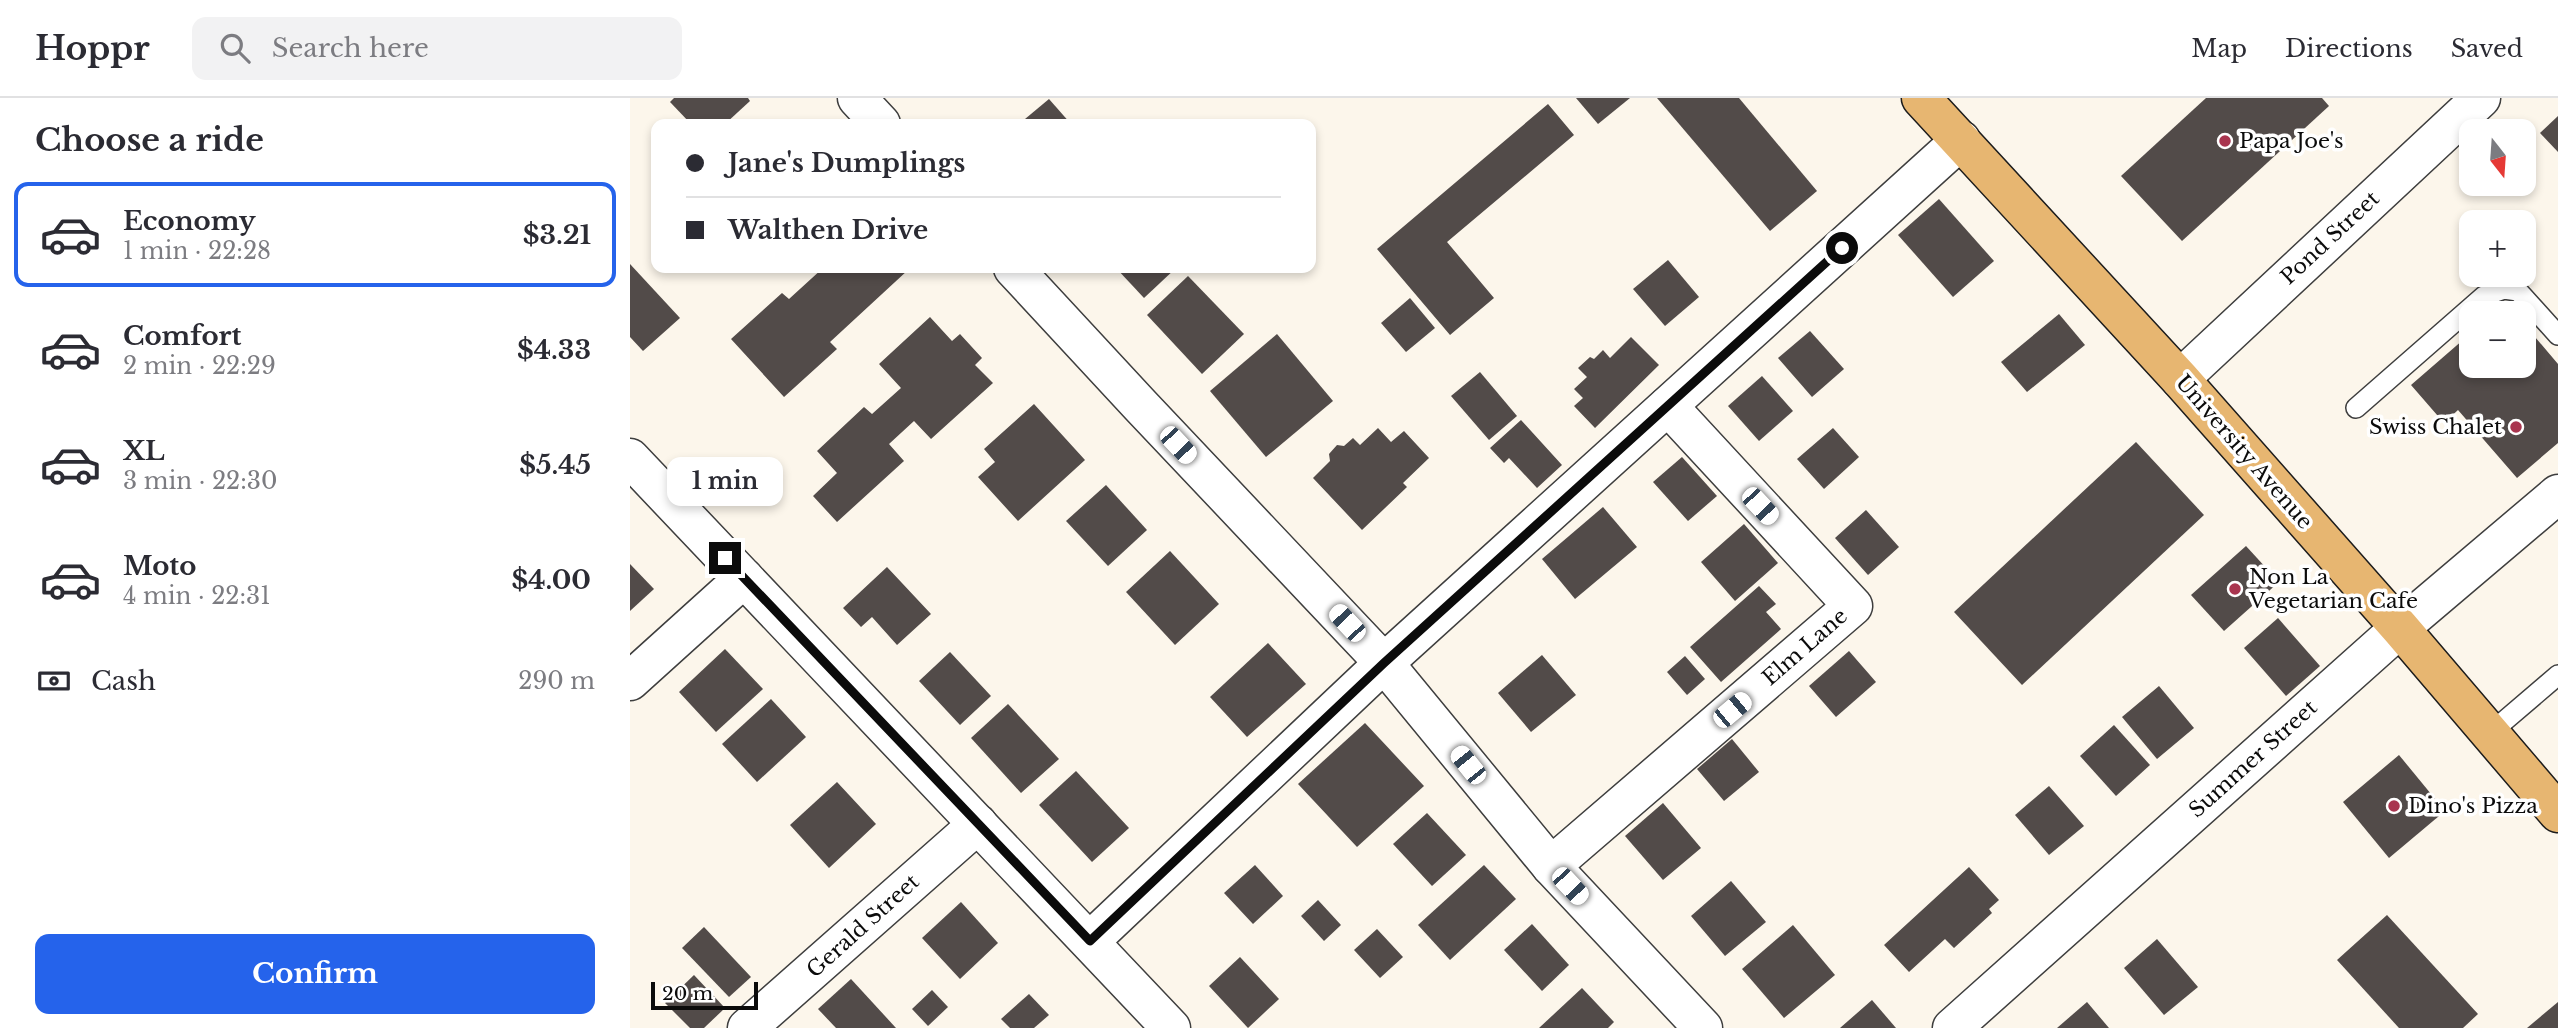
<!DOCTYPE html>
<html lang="en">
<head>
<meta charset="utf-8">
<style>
	body { margin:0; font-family:"Libre Baskerville",serif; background:#f2f2f3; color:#2b2b33; height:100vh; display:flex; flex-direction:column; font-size:26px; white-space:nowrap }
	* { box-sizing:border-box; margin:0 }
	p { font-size:23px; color:#7c7c81 }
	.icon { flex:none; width:38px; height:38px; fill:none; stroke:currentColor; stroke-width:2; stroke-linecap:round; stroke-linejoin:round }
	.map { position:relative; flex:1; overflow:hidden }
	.sheet { display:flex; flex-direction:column; background:#fff; width:630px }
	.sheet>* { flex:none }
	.banner { position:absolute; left:21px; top:21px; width:665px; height:154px; border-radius:14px; box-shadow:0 4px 10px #0003; display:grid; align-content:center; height:154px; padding:0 35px; background:#fff }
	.needle { width:46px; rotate:163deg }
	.buttons { position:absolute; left:1829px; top:21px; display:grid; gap:14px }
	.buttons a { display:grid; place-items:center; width:77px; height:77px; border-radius:14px; background:#fff; box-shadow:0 4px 10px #0003; font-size:35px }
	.scale { position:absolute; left:21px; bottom:18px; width:107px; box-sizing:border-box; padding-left:7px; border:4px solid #0b0b0b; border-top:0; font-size:19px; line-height:24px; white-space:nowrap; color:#0b0b0b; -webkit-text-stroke:5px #fff; paint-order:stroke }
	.end { position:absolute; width:32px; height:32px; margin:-16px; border:9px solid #0b0b0b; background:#fff; box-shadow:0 0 0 4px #fff }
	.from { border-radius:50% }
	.bubble { position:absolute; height:49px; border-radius:14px; background:#fff; box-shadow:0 4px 10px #0003; font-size:23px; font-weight:700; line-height:49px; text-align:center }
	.car { position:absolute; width:21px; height:42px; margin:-21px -10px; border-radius:9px; box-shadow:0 0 5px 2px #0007; background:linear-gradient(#fff 24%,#345 0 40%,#fff 0 76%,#345 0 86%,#fff 0) }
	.banner b { display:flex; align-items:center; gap:24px; height:66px; font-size:26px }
	.banner b+b { border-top:2px solid #e1e1e2 }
	.banner i { width:18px; height:18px; background:#2b2b33 }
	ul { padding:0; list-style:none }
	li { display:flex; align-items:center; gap:21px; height:105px; margin:0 14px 10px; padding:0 21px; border:4px solid transparent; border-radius:14px }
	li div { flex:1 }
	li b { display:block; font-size:26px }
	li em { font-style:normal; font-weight:700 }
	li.selected { border-color:#2563eb }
	li>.icon { width:63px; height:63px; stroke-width:1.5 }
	h2 { padding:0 35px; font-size:32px; line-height:84px }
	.pay { display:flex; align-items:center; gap:18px; height:77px; padding:0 35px; font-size:26px }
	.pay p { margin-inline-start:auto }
	.action { display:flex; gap:14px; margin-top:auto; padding:14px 35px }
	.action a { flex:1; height:80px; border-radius:14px; background:#2563eb; color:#fff; font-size:28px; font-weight:700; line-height:80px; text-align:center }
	header { display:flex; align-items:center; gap:42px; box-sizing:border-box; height:98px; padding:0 35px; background:#fff; border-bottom:2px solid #e1e1e2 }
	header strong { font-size:33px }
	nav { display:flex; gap:38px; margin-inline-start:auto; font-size:24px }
	.search { width:490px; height:63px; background:#f2f2f3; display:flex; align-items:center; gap:18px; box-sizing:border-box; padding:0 24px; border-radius:14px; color:#7c7c81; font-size:26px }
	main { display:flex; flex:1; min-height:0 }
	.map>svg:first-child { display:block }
	.building { fill:#524b49 }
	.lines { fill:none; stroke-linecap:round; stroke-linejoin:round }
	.service-casing { stroke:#3e3e3e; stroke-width:22 }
	.minor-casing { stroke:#3e3e3e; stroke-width:41 }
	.primary-casing { stroke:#1c1c1c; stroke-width:41 }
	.service { stroke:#fff; stroke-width:19 }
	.minor { stroke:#fff; stroke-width:38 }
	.primary { stroke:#e7b671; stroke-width:38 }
	.route { stroke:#0b0b0b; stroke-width:9 }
	.poi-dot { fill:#a9354f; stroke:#fff; stroke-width:2.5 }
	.labels { text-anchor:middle; stroke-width:7; stroke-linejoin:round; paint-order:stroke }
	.poi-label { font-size:21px; fill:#0b0b0b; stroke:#fff; text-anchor:start }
	.street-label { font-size:21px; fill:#0b0b0b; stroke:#fff }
</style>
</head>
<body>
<header>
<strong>Hoppr</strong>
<div class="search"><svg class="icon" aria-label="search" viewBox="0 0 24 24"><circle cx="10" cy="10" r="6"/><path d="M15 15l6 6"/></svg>Search here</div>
<nav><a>Map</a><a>Directions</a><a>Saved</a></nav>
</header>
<main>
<section class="sheet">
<h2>Choose a ride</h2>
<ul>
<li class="selected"><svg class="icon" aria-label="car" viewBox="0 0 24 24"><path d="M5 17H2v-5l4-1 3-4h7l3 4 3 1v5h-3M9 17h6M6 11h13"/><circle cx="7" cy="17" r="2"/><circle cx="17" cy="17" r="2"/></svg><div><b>Economy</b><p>1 min · 22:28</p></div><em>$3.21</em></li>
<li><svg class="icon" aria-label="car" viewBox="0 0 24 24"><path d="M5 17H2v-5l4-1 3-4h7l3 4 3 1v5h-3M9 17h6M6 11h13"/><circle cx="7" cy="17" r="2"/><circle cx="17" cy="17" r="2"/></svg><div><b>Comfort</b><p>2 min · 22:29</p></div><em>$4.33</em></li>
<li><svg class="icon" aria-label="car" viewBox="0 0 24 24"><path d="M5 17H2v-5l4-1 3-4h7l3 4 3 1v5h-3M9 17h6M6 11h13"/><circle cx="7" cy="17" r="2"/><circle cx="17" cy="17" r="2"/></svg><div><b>XL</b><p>3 min · 22:30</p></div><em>$5.45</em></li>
<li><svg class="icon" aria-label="car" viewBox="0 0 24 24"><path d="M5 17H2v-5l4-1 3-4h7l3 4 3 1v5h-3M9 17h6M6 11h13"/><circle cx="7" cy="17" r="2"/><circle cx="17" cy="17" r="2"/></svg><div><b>Moto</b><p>4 min · 22:31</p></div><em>$4.00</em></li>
</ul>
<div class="pay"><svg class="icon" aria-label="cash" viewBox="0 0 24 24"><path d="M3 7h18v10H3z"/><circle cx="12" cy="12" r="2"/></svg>Cash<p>290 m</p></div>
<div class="action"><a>Confirm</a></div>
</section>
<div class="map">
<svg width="1928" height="930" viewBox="0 0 1928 930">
	<rect width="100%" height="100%" fill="#fcf6eb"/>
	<g class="building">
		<path d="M44,0H118L120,3L95,26H61L40,4Z"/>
		<path d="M946,0H1000L968,26Z"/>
		<path d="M1027,0H1109L1187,93L1140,133Z"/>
		<path d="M1576,0H1692L1699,8L1552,143L1491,78Z"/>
		<path d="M419,1L441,26H389Z"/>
		<path d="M918,6L944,37L817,144L864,200L820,237L747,151Z"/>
		<path d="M1928,18V54L1910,35Z"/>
		<path d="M1309,101L1364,163L1323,199L1268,137Z"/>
		<path d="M1038,162L1069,199L1035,228L1003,191Z"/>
		<path d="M0,166L50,220L13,253L0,239Z"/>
		<path d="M193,170H275L278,172L200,244L207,251L154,299L101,241L152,195L159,201Z"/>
		<path d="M486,170H546L514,200Z"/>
		<path d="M558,178L614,236L572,276L517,217Z"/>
		<path d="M780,200L805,230L776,254L751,225Z"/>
		<path d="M1875,205L1884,215H1864Z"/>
		<path d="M1429,216L1455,247L1397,294L1371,264Z"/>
		<path d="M300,219L322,243L330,236L352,260L345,267L363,285L301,341L284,323L259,346L274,363L207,424L183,398L207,375L187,353L234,309L242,316L271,290L249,266Z"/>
		<path d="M1894,226L1928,266V345L1887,380L1828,312L1814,325L1781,287L1841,235V268H1894Z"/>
		<path d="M1180,233L1214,271L1182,299L1148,260Z"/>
		<path d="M647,236L703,303L636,359L580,293Z"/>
		<path d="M1001,239L1029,267L965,330L944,308L953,300L944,291L957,279L948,270L960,259L964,261L973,252L980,260Z"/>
		<path d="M850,274L887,318L859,342L821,298Z"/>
		<path d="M1132,278L1163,313L1129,343L1098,308Z"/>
		<path d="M404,306L455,362L388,423L348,379L365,364L354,351Z"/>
		<path d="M891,322L932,367L907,390L879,360L874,365L860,350Z"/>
		<path d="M748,330L761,344L774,333L799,360L773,385L777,389L732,432L683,380L700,363L699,356L707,347L714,348L723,340L730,347Z"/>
		<path d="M1203,330L1229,359L1194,391L1167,361Z"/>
		<path d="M1506,344L1574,417L1392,587L1324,514Z"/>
		<path d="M1052,359L1087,398L1058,423L1023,384Z"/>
		<path d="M476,387L517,432L478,468L436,423Z"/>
		<path d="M973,409L1007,449L945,501L912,461Z"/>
		<path d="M1236,412L1269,449L1238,477L1205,440Z"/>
		<path d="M1114,426L1148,465L1105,503L1071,464Z"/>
		<path d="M1616,448L1649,484L1594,533L1561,497Z"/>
		<path d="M540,453L589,506L545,547L496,494Z"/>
		<path d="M0,466L24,491L0,513Z"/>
		<path d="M257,469L301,516L267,547L242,519L231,529L213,510Z"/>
		<path d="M1129,488L1146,506L1136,514L1151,531L1091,584L1060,549Z"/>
		<path d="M1648,520L1690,568L1656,598L1614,550Z"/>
		<path d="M638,545L676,586L617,639L580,599Z"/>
		<path d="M95,551L133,591L86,634L49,594Z"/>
		<path d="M1219,553L1246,584L1206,619L1179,588Z"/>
		<path d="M320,554L361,598L330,627L289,583Z"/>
		<path d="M912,557L946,597L901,634L868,595Z"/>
		<path d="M1055,558L1075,581L1057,597L1037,574Z"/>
		<path d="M1529,588L1564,630L1527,661L1492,619Z"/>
		<path d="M141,601L176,639L127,684L92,646Z"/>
		<path d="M378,606L429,661L391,695L341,640Z"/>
		<path d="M735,625L794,688L727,749L668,686Z"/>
		<path d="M1484,627L1520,667L1486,698L1450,658Z"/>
		<path d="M1102,641L1129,674L1094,703L1067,671Z"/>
		<path d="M1769,657L1815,713L1759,760L1713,704Z"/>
		<path d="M446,673L499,730L462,764L409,707Z"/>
		<path d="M207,684L246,726L199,770L160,727Z"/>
		<path d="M1419,688L1454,728L1419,757L1385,717Z"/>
		<path d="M1033,705L1071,750L1033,782L995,738Z"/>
		<path d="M797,715L836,757L802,788L763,746Z"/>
		<path d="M625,767L653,798L623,826L594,795Z"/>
		<path d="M854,767L886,801L820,862L788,827Z"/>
		<path d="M1339,769L1369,802L1359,811L1362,815L1324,850L1315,841L1279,874L1254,847Z"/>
		<path d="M1101,783L1136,824L1095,858L1061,818Z"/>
		<path d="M688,802L711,827L694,843L671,818Z"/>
		<path d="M331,804L368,845L330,881L292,840Z"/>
		<path d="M1757,817L1848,916L1833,930H1769L1707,862Z"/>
		<path d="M902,826L939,867L912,893L874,852Z"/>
		<path d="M1163,827L1205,877L1154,920L1112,871Z"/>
		<path d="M74,829L121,879L99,899L52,850Z"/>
		<path d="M747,831L773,859L750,880L724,852Z"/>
		<path d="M1527,841L1568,889L1534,917L1494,870Z"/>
		<path d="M610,859L649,901L618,930L579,888Z"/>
		<path d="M64,877L95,910L74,930H60L35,905Z"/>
		<path d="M221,881L266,930H206L188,911Z"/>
		<path d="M952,890L984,924L978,930H909Z"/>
		<path d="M302,892L318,909L298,928L282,911Z"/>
		<path d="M399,896L419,917L404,930H380L371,921Z"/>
		<path d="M1242,902L1266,930H1210Z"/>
		<path d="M1457,904L1479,930H1427Z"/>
		<path d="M1928,904V930H1897Z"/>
	</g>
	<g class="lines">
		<defs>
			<g id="service">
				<path d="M1726,310L1854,198L1874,191L1888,193L1928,237"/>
				<path d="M1859,636L1928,577"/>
			</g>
			<g id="minor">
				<path d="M227,0L251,26"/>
				<path d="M383,170L510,307L754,565L921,768L1073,930"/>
				<path d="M1550,281L1851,0"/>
				<path d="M0,360L541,930"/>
				<path d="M0,583L114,480"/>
				<path d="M921,768L1223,508L1038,308"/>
				<path d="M460,843L754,565L1331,42"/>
				<path d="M117,930L348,726"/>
				<path d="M1322,930L1770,530L1928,396"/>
			</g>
			<path id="primary" d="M1291,0L1550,281L1770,530L1928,715"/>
		</defs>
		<use href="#service" class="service-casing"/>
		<use href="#minor" class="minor-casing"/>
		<use href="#primary" class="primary-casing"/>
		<use href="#service" class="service"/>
		<use href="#minor" class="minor"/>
		<use href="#primary" class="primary"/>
	</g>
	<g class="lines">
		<path class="route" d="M95,460L460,843L754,565L1212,150"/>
	</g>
	<g class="poi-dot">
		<circle cx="1595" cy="43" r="7"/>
		<circle cx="1886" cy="329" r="7"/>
		<circle cx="1605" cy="491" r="7"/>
		<circle cx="1764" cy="708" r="7"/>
	</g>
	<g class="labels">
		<g class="poi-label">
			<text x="1609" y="50">Papa Joe's</text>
			<text x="1872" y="336" text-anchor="end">Swiss Chalet</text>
			<text x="1619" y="486">Non La<tspan x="1619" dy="24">Vegetarian Cafe</tspan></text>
			<text x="1778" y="715">Dino's Pizza</text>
		</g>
		<g class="street-label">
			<text transform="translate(1700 140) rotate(-43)" y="7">Pond Street</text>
			<text transform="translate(1614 354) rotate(49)" y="7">University Avenue</text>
			<text transform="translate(1175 549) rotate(-41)" y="7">Elm Lane</text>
			<text transform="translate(1623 661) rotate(-42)" y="7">Summer Street</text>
			<text transform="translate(233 828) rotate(-42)" y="7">Gerald Street</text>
		</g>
	</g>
</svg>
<div class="buttons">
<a><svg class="needle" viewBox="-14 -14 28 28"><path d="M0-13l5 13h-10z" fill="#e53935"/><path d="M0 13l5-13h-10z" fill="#7c7c81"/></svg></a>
<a>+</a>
<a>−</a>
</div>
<div class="scale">20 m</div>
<i class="end from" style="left:1212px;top:150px"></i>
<i class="end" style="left:95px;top:460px"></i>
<div class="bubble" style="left:37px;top:359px;width:116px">1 min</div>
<i class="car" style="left:548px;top:347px;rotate:137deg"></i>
<i class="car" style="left:1130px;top:408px;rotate:137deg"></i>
<i class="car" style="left:717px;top:525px;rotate:317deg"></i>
<i class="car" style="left:1102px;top:612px;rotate:50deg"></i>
<i class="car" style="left:838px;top:667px;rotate:321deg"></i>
<i class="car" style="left:940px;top:788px;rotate:137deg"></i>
<div class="banner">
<b><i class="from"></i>Jane's Dumplings</b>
<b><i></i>Walthen Drive</b>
</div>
</div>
</main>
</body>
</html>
